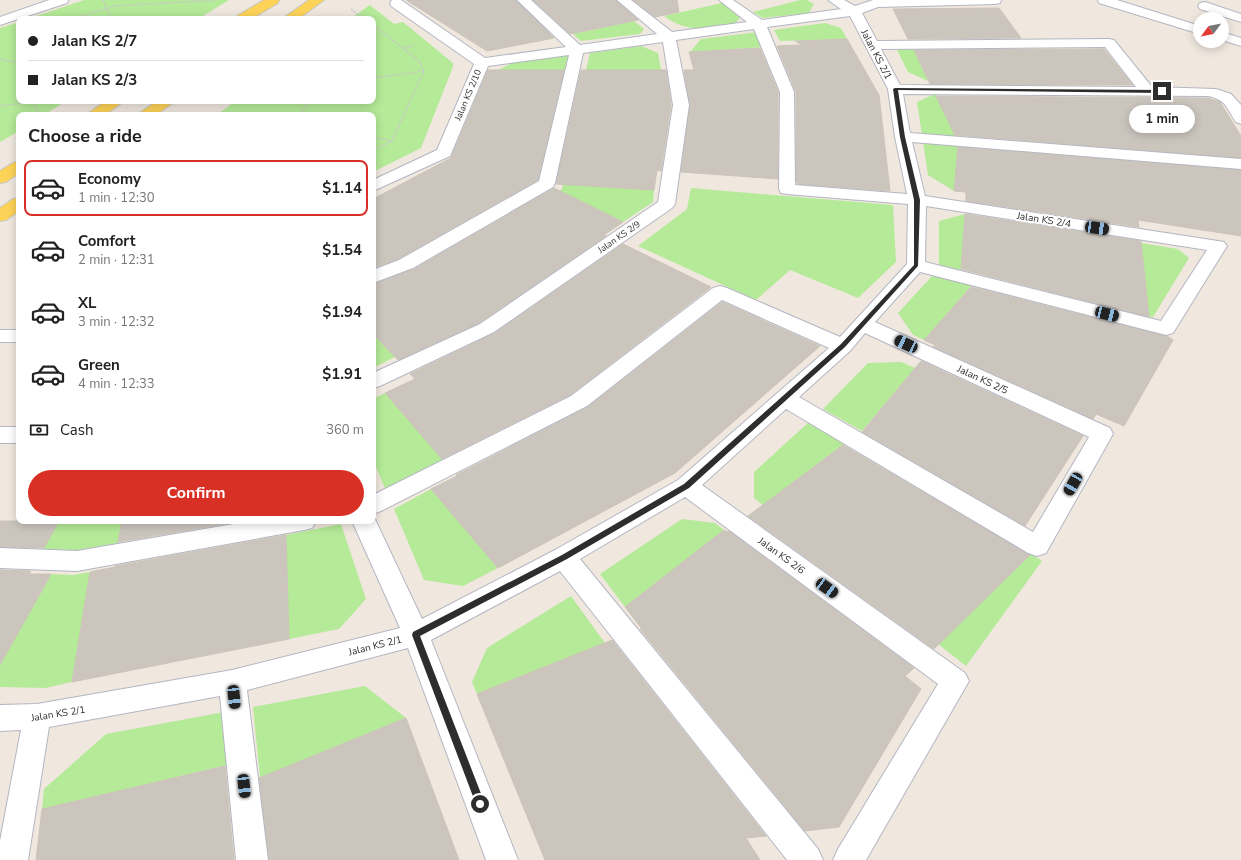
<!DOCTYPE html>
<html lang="en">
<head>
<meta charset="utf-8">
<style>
	body { margin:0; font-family:"Nunito Sans",sans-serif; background:#f2f2f2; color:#222; height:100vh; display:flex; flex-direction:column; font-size:15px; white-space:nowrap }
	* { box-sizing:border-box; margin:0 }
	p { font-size:13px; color:#767676 }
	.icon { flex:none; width:22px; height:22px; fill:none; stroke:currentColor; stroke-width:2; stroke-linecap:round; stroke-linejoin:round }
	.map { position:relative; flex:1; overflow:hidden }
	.details { position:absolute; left:16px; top:112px; width:360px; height:412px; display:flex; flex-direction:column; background:#fff; border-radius:8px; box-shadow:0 2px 10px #0003 }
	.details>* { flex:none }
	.guide { position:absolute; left:16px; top:16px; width:360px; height:88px; border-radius:8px; box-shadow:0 2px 10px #0003; display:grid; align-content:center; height:88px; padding:0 12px; background:#fff }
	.needle { width:26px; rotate:238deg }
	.fabs { position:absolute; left:1193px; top:12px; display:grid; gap:8px }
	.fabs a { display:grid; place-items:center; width:36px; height:36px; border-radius:50%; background:#fff; box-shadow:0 2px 10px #0003; font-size:20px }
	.end { position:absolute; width:18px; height:18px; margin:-9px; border:5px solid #2d2d2d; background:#fff; box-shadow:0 0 0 2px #fff }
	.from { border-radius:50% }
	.bubble { position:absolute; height:28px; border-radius:14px; background:#fff; box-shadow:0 2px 10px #0003; font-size:13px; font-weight:700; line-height:28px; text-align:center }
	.car { position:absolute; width:12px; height:24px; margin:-12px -6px; border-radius:5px; box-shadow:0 0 3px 1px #0007; background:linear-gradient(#222 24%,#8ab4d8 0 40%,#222 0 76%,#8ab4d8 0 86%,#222 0) }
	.guide b { display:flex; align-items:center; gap:14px; height:38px; font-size:15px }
	.guide b+b { border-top:1px solid #e0e0e0 }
	.guide i { width:10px; height:10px; background:#222 }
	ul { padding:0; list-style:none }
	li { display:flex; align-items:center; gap:12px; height:56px; margin:0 8px 6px; padding:0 4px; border:2px solid transparent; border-radius:8px }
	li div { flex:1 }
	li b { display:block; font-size:15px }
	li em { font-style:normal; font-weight:700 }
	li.active { border-color:#d93025 }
	li>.icon { width:36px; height:36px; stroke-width:1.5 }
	h2 { padding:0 12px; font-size:18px; line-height:48px }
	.pay { display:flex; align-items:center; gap:10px; height:44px; padding:0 12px; font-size:15px }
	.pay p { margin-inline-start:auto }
	.cta { display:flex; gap:8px; margin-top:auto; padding:8px 12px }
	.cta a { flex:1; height:46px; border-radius:24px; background:#d93025; color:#fff; font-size:16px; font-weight:700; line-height:46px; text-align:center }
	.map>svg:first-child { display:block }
	.green { fill:#b5ea98 }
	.building { fill:#cbc5be; stroke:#ccc4b8 }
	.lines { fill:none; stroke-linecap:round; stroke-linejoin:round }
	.minor-casing { stroke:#b3b6c2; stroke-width:2 }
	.major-casing { stroke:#c8c8c8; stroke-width:2 }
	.path-far1 { stroke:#c8c8c8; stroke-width:1.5; stroke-dasharray:2 1.5; stroke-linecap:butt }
	.path { stroke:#c8c8c8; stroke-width:2; stroke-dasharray:2.5 1.5; stroke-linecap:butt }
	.minor { fill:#fff; fill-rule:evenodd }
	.major { fill:#fdd357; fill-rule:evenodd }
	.route { fill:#2d2d2d }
	.labels { text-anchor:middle; stroke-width:4; stroke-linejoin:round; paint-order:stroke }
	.far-street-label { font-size:9px; fill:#2d2d2d; stroke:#fff }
	.street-label { font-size:10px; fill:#2d2d2d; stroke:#fff }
</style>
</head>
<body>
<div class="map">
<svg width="1241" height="860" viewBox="0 0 1241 860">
	<rect width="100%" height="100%" fill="#f0e8df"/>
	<g class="green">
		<path d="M84,0H229L198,19H27Z"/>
		<path d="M800,0H807L814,4L809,13L763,18L753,12Z"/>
		<path d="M722,3L741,16L735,24C706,28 689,34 664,16Z"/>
		<path d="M370,5L394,24L403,22L453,63V67L421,148L373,172V115H216L236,101H373V19H350Z"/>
		<path d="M634,21L644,29L640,34L581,41L573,34Z"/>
		<path d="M19,22V101H66L44,115H19V131L0,142V28Z"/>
		<path d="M825,23L841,28L847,39L780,41L774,30Z"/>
		<path d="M758,32L764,47L690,52L701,39Z"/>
		<path d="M641,46L658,53L661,70H586L590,53Z"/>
		<path d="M896,48H913L928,81L908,72Z"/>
		<path d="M569,55L564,83L481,81V79L512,63Z"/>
		<path d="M935,94L957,138L922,135L917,102Z"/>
		<path d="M923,142L958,145L954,191L928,175Z"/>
		<path d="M563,184L654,190L653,202L623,222L559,191L562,189Z"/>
		<path d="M691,188L893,205L896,262L858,298L790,270L756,300L638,246L687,209Z"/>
		<path d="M965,214L961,270L939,265V221Z"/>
		<path d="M1141,243L1178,249L1189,258L1153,317L1149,316Z"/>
		<path d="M933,275L972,285L924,340L913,335L898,313Z"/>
		<path d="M373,334L395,357L373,368Z"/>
		<path d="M901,362L915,368L862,431L823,409L868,363Z"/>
		<path d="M385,393L443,460L386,491L373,460V399Z"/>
		<path d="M809,422L845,443L763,505L754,498V472Z"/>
		<path d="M431,489L498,568L463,586L424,580L394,509Z"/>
		<path d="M682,519L715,523L724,530L625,607L600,574Z"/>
		<path d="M59,521H122L118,543L78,550L43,549Z"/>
		<path d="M341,524L366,599L339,629L289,639L286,535Z"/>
		<path d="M1031,554L1042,561L966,666L938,644Z"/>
		<path d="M90,572L72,682L45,688L0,687V665L51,574L73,575Z"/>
		<path d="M571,596L605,643L477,694L472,682L487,648Z"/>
		<path d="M365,686L406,718L260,778L253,707Z"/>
		<path d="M224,712L227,765L42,809L44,789L106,734Z"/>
	</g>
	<g class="building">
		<path d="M406,0H516L554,38L487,51Z"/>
		<path d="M533,0H616L638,20L570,34Z"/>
		<path d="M633,0H677L679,12L655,17Z"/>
		<path d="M999,8L1021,38L908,39L893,9Z"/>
		<path d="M847,39L879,95L890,191L798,184L796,181V92L777,46L802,45L795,41Z"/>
		<path d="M760,48L778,92V179L681,172L690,105L684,70H694L689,52Z"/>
		<path d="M1104,49L1133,85L930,84L914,50Z"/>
		<path d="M488,70H564L538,180L398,259L373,268V199L451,158Z"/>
		<path d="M581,70H666L671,105L661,171L657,170L654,190L556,184Z"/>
		<path d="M936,96L1208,98L1220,102L1241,136V158L955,135Z"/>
		<path d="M958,147L1241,170V236L1138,220L1139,227L966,201V192L954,191Z"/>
		<path d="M554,188L623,222L604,235L606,236L479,323L398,360L373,334V284L414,269Z"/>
		<path d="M965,214L1141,241L1149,317L961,269Z"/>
		<path d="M623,244L711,287L570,395L442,459L385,393L415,379L410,374L495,333Z"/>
		<path d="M971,287L1167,336L1173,340L1124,426L1096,414L1093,419L933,347L935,345L924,340Z"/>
		<path d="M722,302L820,346L675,473L498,568L431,489L457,476L456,475L588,407Z"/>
		<path d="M921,361L1083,436L1025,526L862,432Z"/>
		<path d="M843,445L1030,555L934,649L748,516Z"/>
		<path d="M0,521H59L44,548L0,547Z"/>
		<path d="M122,521H242L118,542Z"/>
		<path d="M724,530L727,532L729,531L914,668L905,676L921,689L839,827L805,831L640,629H642L625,607Z"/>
		<path d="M286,535L289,639L72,682L90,572L115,567V566Z"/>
		<path d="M0,570L31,571L29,574H51L0,665Z"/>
		<path d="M612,640L766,836L746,838L760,860H545L477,694Z"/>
		<path d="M406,718L459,860H269L259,778Z"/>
		<path d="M225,766L234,860H36L42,809Z"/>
	</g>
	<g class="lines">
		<defs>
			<g id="minor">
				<path d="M49,0H68L67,3L0,25V17Z"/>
				<path d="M392,0H401L485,58L566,47L517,0H531L580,45L657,34L617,0H631L672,32L747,22L719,0H733L762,20L841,9L828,0H844L855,6L873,0H1001L1000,3L995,4L878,7L862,13L877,41L1109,39L1114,40L1152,87L1216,89L1231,94L1241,105V124L1236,122C1226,108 1227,100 1208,96L903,94L910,133L1241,159V169L912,142L925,196L1218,241L1224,242L1227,246L1173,333L1166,335L920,272L875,322L1110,428L1113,434L1046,553L1037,556L1028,553L786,409L702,485L965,673L969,681L866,860H833L838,849L938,684L685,497L580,559L818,849L823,860H787L560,571L431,640L518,860H486L408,648L247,690L268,860H236L220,696L49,727L28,860H0V841L21,730L0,731V705L37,704L232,670L400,628L352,521H373V515L422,619L555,550L678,480L829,348L722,300L587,406L381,511L373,514V495L571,396L713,288L720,286L727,288L840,337L907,264L908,204L787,194L781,193L779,189L780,92L754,29L676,40L689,105L675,204L672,208L494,332L380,386L373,388V373L480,324L658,202L673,105L663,42L583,53L555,183L553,187L413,268L373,283V270L399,260L539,181L569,55L488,66L450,156L373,191V180L437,150L474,64L391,6L390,3ZM850,16L888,89L895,137L907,194L795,185L794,92L767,27ZM1105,47L1136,87L900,85L881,49ZM926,206L1207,250L1161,321L925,262ZM865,333L1089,437L1033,532L799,397L850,351Z"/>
				<path d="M1098,0H1117L1200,26V34L1099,3Z"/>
				<path d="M1205,2L1241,14V22L1200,9L1198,6L1200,3Z"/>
				<path d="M1222,32L1241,38V46L1222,40Z"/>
				<rect x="0" y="330" width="19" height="12"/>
				<rect x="0" y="427" width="19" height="16"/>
				<path d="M251,521H316L312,528L304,530L77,571L0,568V548L77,551Z"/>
			</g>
			<g id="major">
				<path d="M264,0H279L278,3L251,19H235L237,16Z"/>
				<path d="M309,0H324L298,19H282Z"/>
				<path d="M106,101H124L105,115H87L90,112Z"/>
				<path d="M157,101H175L156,115H138L141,112Z"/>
				<path d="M19,161V173L6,182L0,183V171L13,163Z"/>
				<path d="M19,198V211L6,220L0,221V208L13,199Z"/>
			</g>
		</defs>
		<use href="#minor" class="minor-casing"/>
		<use href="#major" class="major-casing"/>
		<g class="path-far1">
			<path d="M103,0L112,19"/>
			<path d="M351,9L364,19"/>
			<path d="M74,18L115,6L215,0"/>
			<path d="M373,25L419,61L424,71"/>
			<path d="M405,48L415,45"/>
			<path d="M0,59L19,63"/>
			<path d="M373,78L424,71"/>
			<path d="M33,101L37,110L42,115"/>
			<path d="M0,106L42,101"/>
			<path d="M300,115L309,101"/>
			<path d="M373,137L392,141"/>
			<path d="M374,150L392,141L424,71"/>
		</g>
		<path class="path" d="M373,151L376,149"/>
		<use href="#minor" class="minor"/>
		<use href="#major" class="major"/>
	</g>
	<path class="route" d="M895,88L1162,90L1164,91L1162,93L898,90L905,137L920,200L918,266L845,347L689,488L567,559L420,636L485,804L483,807L480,808L477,807L412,635L413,632L562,555L684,484L841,344L914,265V200L900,137L893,89Z"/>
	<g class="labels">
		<g class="far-street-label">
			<text transform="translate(468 95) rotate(-67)" y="3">Jalan KS 2/10</text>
			<text transform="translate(619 237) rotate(-35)" y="3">Jalan KS 2/9</text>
		</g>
		<g class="street-label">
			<text transform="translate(877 54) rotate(62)" y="4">Jalan KS 2/1</text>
			<text transform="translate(1044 219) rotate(9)" y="4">Jalan KS 2/4</text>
			<text transform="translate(983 379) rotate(25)" y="4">Jalan KS 2/5</text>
			<text transform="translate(782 555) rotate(36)" y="4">Jalan KS 2/6</text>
			<text transform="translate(375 645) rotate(-14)" y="4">Jalan KS 2/1</text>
			<text transform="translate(58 713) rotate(-9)" y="4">Jalan KS 2/1</text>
		</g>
	</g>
</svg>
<div class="fabs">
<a><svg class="needle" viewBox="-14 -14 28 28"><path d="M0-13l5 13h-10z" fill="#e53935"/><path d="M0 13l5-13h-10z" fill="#767676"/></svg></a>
</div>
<i class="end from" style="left:480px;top:804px"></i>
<i class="end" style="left:1162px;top:91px"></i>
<div class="bubble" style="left:1129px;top:105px;width:66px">1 min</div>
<i class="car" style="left:1097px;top:228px;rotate:98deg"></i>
<i class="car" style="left:1107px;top:314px;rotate:104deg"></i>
<i class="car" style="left:906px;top:344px;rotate:295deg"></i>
<i class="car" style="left:1073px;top:484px;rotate:210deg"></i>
<i class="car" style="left:827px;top:588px;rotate:126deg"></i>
<i class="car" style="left:234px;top:697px;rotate:174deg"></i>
<i class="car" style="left:244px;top:786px;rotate:174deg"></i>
<div class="guide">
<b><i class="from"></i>Jalan KS 2/7</b>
<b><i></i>Jalan KS 2/3</b>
</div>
<section class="details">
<h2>Choose a ride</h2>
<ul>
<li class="active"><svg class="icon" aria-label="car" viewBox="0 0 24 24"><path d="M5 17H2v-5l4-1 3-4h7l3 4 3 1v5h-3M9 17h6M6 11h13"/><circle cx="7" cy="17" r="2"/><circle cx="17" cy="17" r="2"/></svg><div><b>Economy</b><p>1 min · 12:30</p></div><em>$1.14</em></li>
<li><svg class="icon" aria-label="car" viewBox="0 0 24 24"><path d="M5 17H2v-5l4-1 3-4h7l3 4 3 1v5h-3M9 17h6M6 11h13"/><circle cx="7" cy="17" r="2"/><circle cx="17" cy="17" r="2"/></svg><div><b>Comfort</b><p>2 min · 12:31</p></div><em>$1.54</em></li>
<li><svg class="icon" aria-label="car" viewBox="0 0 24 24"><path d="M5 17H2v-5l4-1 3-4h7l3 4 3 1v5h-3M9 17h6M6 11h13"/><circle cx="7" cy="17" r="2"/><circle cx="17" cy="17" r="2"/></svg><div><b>XL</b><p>3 min · 12:32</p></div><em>$1.94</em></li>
<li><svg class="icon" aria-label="car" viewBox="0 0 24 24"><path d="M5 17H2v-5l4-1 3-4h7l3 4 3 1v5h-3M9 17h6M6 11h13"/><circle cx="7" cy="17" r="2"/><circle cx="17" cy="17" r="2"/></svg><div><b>Green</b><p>4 min · 12:33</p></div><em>$1.91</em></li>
</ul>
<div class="pay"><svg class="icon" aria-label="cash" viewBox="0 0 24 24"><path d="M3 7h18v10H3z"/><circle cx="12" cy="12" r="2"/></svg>Cash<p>360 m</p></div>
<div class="cta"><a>Confirm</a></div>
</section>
</div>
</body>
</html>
